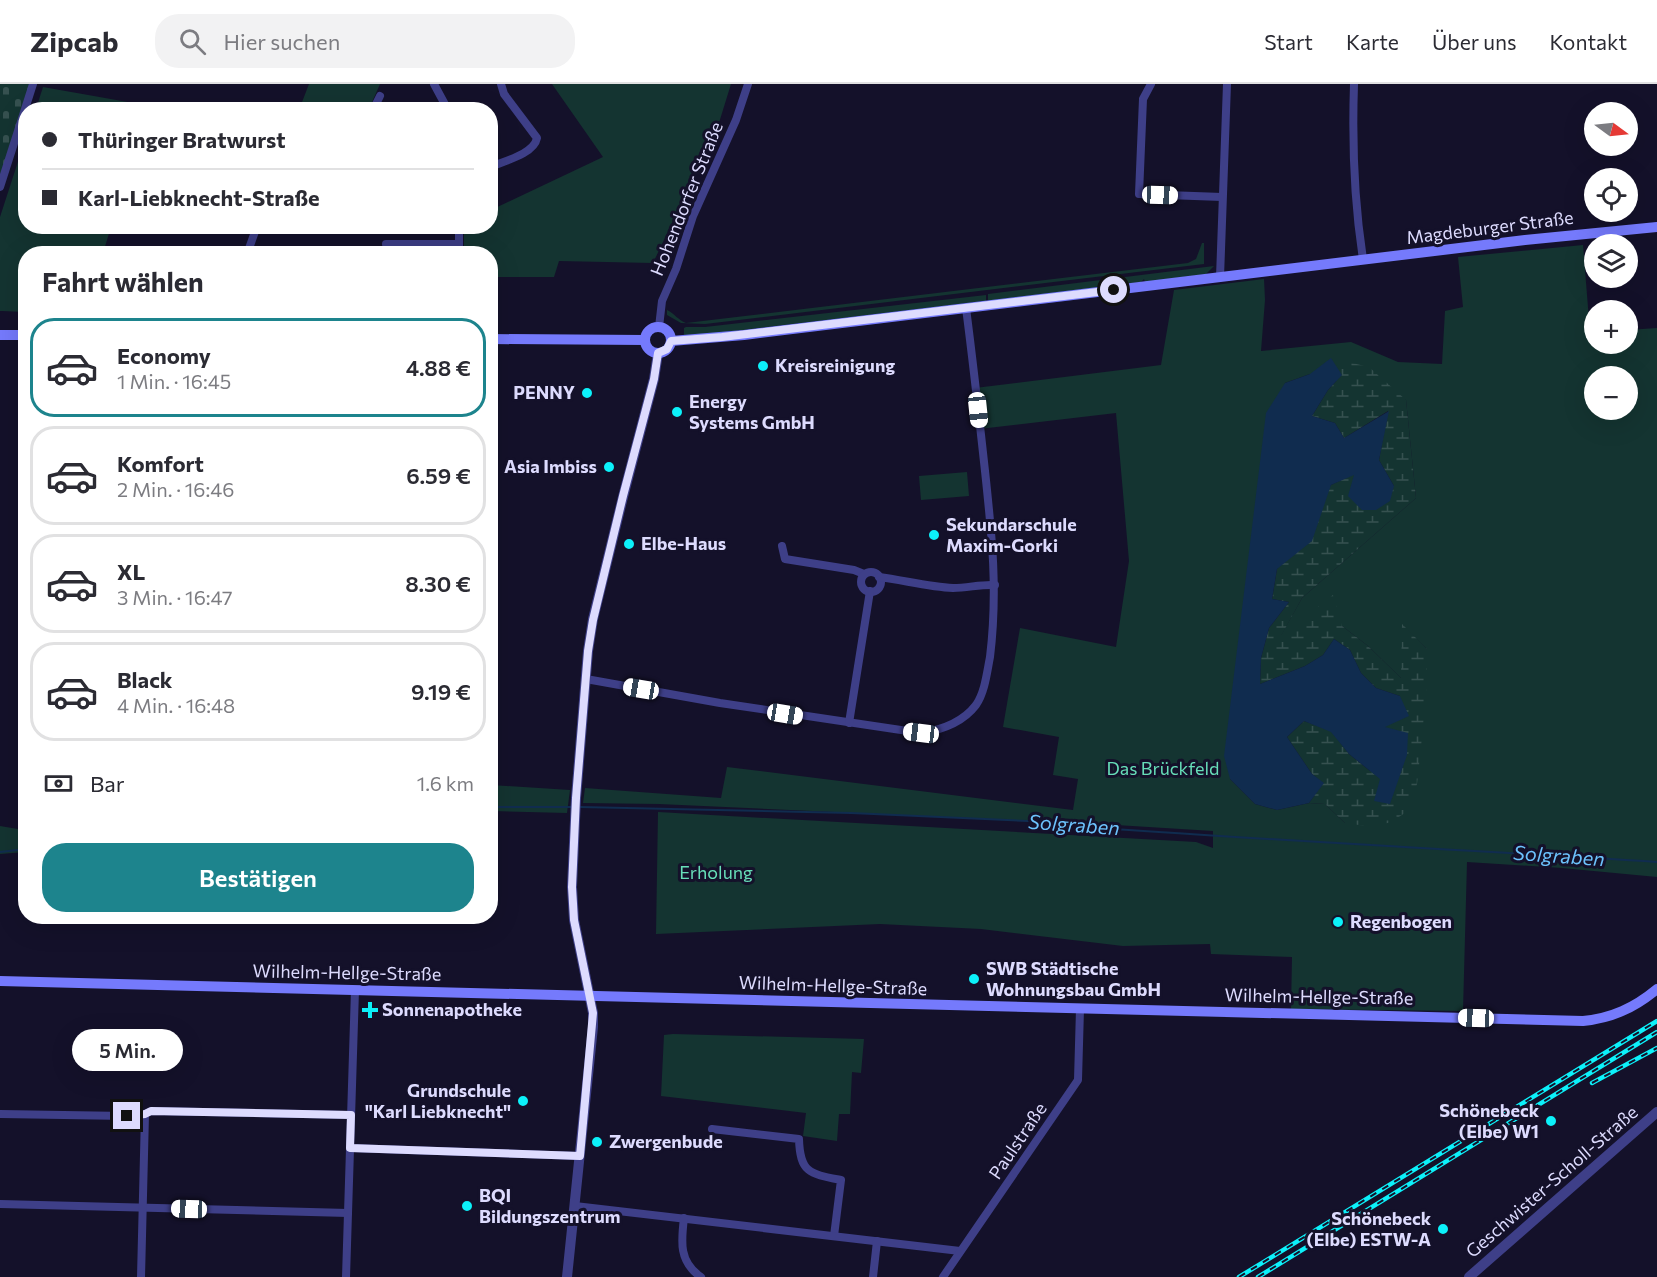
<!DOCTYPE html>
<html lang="de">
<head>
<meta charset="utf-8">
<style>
	body { margin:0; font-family:Commissioner,sans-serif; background:#f2f2f3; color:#2b2b33; height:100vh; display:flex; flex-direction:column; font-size:22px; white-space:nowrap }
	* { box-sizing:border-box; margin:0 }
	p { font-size:20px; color:#7c7c81 }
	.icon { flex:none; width:33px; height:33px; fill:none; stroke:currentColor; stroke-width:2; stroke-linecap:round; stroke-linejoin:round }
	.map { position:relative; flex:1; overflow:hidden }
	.drawer { position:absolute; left:18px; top:162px; width:480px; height:678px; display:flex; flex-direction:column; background:#fff; border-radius:24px; box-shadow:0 6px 24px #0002 }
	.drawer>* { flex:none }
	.banner { position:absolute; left:18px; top:18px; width:480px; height:132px; border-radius:24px; box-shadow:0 6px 24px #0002; display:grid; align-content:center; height:132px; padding:0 24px; background:#fff }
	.needle { width:39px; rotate:105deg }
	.buttons { position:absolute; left:1584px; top:18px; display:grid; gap:12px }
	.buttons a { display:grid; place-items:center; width:54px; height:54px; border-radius:50%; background:#fff; box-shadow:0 6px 24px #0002; font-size:30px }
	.end { position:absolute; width:27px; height:27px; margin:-14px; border:8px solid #dddbfe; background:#111; box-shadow:0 0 0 3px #111 }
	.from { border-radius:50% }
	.bubble { position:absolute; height:42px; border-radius:21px; background:#fff; box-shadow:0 6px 24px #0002; font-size:20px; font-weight:600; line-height:42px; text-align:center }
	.car { position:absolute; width:18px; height:36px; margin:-18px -9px; border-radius:8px; box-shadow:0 0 4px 2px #0007; background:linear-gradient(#fff 24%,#345 0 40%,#fff 0 76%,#345 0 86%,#fff 0) }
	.banner b { display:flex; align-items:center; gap:21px; height:57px; font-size:22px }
	.banner b+b { border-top:2px solid #e1e1e2 }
	.banner i { width:15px; height:15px; background:#2b2b33 }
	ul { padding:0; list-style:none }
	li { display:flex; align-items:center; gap:18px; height:99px; margin:0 12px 9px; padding:0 12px; border:3px solid #e1e1e2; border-radius:24px }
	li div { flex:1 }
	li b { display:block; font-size:22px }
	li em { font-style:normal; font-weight:600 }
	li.active { border-color:#1d848d }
	li>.icon { width:54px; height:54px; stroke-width:1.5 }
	h2 { padding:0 24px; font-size:27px; line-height:72px }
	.pay { display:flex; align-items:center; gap:15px; height:66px; padding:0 24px; font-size:22px }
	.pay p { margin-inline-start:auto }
	.cta { display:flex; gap:12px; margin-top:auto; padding:12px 24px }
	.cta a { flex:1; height:69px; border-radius:24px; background:#1d848d; color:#fff; font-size:24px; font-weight:600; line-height:69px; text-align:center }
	header { display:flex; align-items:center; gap:36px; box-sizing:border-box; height:84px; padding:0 30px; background:#fff; border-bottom:2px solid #e1e1e2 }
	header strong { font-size:28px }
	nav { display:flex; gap:33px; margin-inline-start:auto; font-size:21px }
	.search { width:420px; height:54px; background:#f2f2f3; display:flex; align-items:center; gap:15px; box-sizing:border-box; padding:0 21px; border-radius:24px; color:#7c7c81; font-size:22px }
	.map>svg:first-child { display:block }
	.green { fill:#143431; fill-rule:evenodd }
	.wetland { fill:url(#wetland-marsh) }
	.cemetery { fill:url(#cemetery-stones) }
	.water { fill:#102c4f }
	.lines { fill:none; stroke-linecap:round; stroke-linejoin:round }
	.stream { stroke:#102c4f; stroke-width:2 }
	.minor { stroke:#3e3f88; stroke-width:8 }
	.tertiary { stroke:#3e3f88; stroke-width:10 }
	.secondary { stroke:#757afc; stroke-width:10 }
	.rail-casing { stroke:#0cf1fa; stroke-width:4.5 }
	.rail { stroke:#14112a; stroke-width:2; stroke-dasharray:7; stroke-linecap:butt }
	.route { stroke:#dddbfe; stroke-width:8 }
	.poi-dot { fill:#0cf1fa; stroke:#14112a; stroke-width:2 }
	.labels { text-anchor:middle; stroke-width:6; stroke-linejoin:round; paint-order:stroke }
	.street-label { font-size:18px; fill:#dddbfe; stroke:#14112a }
	.poi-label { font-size:18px; font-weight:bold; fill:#dddbfe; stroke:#14112a; text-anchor:start }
	.park-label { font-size:18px; fill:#67deb9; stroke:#14112a }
	.water-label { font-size:20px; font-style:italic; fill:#6cc2fc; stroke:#14112a }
</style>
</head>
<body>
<header>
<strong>Zipcab</strong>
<div class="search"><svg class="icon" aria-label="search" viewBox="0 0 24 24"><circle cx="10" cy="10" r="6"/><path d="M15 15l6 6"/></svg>Hier suchen</div>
<nav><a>Start</a><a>Karte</a><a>Über uns</a><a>Kontakt</a></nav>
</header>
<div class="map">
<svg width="1657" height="1193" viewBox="0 0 1657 1193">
	<defs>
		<pattern id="wetland-marsh" width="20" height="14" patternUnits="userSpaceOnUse" patternTransform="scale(1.5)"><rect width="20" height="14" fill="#143431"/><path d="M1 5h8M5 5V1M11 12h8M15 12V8" fill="none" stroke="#365150"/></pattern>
		<pattern id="cemetery-stones" width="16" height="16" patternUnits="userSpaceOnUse" patternTransform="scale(1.5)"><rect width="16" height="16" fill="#143431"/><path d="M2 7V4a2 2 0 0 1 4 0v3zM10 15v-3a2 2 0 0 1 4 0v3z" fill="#365150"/></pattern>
	</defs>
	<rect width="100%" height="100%" fill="#14112a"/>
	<g class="green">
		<path d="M309,0H380L369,25L299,26Z"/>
		<path d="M552,0H731L718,42L653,179L559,177L554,193H491L490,170L464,169V143L490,142L491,126L603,73Z"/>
		<path d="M43,3L167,25H36Z"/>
		<path d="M25,56L26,142L111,143L103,169L26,170L25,228L2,227H0V133Z"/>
		<path d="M1202,159H1204V180L705,240L681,239L667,231V226C675,230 678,236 686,239L1188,179L1196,175Z"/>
		<path d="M1583,161L1590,248H1594V260H1628V246L1657,244V793L1562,784L1467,778L1463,927L1291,925L1292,873L1211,870L1210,860L1123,862L981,845L880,840L656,850L658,728L1196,758L1213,764V747L1100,740L659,720L583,719L585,704L721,714L727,683L1073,726L1078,695L1053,691L1059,653L1003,643L1020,544L1116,563L1129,477L1116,329L979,345L975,304L1161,281L1174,206L1264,195L1265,216L1261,267L1351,258L1398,278L1442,280L1445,227L1463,223L1458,173ZM1310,290L1406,316L1416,414L1302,514L1280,553L1342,542L1368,562L1402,595V541L1427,565L1345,739L1325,720L1309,719L1277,726L1255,720L1230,695L1285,299ZM1594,292H1628V326H1594Z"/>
		<path d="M1214,182L1206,190L1145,198L1144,195L1141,198L988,217V210Z"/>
		<path d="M986,211V217L719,249L684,251V244L686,243H705Z"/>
		<path d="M967,388L969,412L921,416L919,392Z"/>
		<path d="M491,701L570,706L567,729L491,727Z"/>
		<path d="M19,740L25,741V768L0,770V742L18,745Z"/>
		<path d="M673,950L864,955L861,989L852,988L850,1030H839L837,1057L803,1052L806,1029L661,1012L664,951Z"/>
	</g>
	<path class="wetland" d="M1331,274L1369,283L1406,316L1416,414L1302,514L1281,552L1333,511L1342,542L1368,562L1401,594L1402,540L1427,565L1426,615L1417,700L1408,727L1391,738L1373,743L1345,739L1325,720L1309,719L1323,699L1312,690L1287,653L1304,637L1331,647L1349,670L1380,695L1374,717L1390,720L1384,643L1400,612L1376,604L1361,589L1350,566L1334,555L1323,571L1305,582L1260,600L1261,574L1269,544L1289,518L1272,515L1277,485L1331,401L1354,390L1394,402L1379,376L1388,327L1344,354L1335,339L1312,332L1328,306L1342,291Z"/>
	<path class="cemetery" d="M0,0H30L0,92Z"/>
	<path class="water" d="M1331,274L1342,291L1328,306L1312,332L1335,339L1344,354L1389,327L1379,376L1394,402L1390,417L1376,426H1362L1348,412L1354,391L1331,401L1312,457L1277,485L1272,515L1289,518L1269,544L1261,574L1260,600L1305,582L1323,571L1334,555L1350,566L1361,589L1376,604L1400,612L1409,632L1385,643L1408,649L1407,671L1390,720L1374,717L1380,695L1349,670L1331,648L1304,637L1287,653L1312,690L1324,699L1309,719L1277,726L1255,720L1230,695L1224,672L1266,329L1285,299L1310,290Z"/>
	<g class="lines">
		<g class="stream">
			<path d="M490,723H572"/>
			<path d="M580,723L851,729L1050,738L1057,741C1257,756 1457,765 1657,778"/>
			<path d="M0,768L26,765"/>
		</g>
		<g class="minor">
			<path d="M434,0L448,26"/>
			<path d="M1151,0L1143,15L1139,110L1222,113"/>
			<path d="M1354,0C1352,59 1354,117 1363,175"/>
			<path d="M373,26L380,12"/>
			<path d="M490,83C504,77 534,70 537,54L504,10L501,0"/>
			<path d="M0,103L33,0"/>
			<path d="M459,142V170"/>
			<path d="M386,160H459"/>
			<path d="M247,170L257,142"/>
			<path d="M1220,193L1227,0"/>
			<path d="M659,243L662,217L676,185L693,132L736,36L748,0"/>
			<path d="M782,462L785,475L854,486L864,490"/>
			<circle cx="871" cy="498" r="10"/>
			<path d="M879,493C903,496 929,503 953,504C968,504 981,500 995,501"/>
			<path d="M586,595L720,619L921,649C941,646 963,638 976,621C985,608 987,588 990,573C998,507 992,452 985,387C979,332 973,278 966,224"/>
			<path d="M849,639L870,507"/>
			<path d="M0,1030L127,1032L145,1030L151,1027L351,1031"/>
			<path d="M712,1045L799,1055C800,1089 810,1090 841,1096L834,1152"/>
			<path d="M350,1064L580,1072"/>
			<path d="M0,1120L348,1129"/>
			<path d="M575,1122L960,1167"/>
			<path d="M684,1134C681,1158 679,1178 701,1193"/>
			<path d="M141,1193L145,1030"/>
			<path d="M346,1193L355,906"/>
			<path d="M873,1193L877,1157"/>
			<path d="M943,1193L1078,996L1080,925"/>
		</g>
		<g class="tertiary">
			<path d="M567,1193L593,943V929L574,836L572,803L576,714L588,567L593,535L623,413L654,295L658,269"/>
			<path d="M1469,1193L1657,1028"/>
		</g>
		<g class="secondary">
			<circle cx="658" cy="256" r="13"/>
			<path d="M0,251H26"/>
			<path d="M490,255L645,256"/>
			<path d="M671,257L744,251L1525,156L1657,143"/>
			<path d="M0,897L1583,937C1612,934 1634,924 1657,905"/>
		</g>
		<defs>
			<g id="rail">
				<path d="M1592,999L1657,964"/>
				<path d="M1239,1193L1657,937"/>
				<path d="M1258,1193L1657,948"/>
			</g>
		</defs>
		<use href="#rail" class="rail-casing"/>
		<use href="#rail" class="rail"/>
	</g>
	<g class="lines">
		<path class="route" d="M127,1032L145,1030L151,1027L351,1031L350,1064L580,1072L593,929L574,836L572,803L576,714L588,567L593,536L623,412L654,295L658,269L667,265L671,257L722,253L1114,206"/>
	</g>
	<g class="poi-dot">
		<circle cx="763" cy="282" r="6"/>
		<circle cx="587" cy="309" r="6"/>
		<circle cx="677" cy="328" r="6"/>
		<circle cx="609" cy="383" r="6"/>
		<circle cx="934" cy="451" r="6"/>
		<circle cx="629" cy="460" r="6"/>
		<circle cx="1338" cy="838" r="6"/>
		<circle cx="974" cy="895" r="6"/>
		<path d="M367 917h6v6h6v6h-6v6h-6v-6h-6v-6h6z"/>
		<circle cx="523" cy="1017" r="6"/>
		<circle cx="1551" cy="1037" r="6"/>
		<circle cx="597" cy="1058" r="6"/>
		<circle cx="467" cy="1122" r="6"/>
		<circle cx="1443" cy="1145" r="6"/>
	</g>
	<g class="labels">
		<g class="street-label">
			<text transform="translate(687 115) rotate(-68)" y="6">Hohendorfer Straße</text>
			<text transform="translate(1490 144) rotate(-7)" y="6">Magdeburger Straße</text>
			<text transform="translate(347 889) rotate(1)" y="6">Wilhelm-Hellge-Straße</text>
			<text transform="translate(833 902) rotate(2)" y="6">Wilhelm-Hellge-Straße</text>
			<text transform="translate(1319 913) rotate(1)" y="6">Wilhelm-Hellge-Straße</text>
			<text transform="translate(1018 1057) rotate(-56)" y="6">Paulstraße</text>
			<text transform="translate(1552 1098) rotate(-41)" y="6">Geschwister-Scholl-Straße</text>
		</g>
		<g class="poi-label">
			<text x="775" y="288">Kreisreinigung</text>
			<text x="575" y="315" text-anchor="end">PENNY</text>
			<text x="689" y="324">Energy<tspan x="689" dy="21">Systems GmbH</tspan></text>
			<text x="597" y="389" text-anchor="end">Asia Imbiss</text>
			<text x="946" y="447">Sekundarschule<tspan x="946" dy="21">Maxim-Gorki</tspan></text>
			<text x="641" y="466">Elbe-Haus</text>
			<text x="1350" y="844">Regenbogen</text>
			<text x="986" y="891">SWB Städtische<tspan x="986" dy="21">Wohnungsbau GmbH</tspan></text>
			<text x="382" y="932">Sonnenapotheke</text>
			<text x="511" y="1013" text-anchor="end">Grundschule<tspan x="511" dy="21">"Karl Liebknecht"</tspan></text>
			<text x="1539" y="1033" text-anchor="end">Schönebeck<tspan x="1539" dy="21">(Elbe) W1</tspan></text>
			<text x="609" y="1064">Zwergenbude</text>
			<text x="479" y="1118">BQI<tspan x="479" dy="21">Bildungszentrum</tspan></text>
			<text x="1431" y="1141" text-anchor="end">Schönebeck<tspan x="1431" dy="21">(Elbe) ESTW-A</tspan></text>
		</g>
		<g class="park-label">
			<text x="1163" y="691">Das Brückfeld</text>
			<text x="716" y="795">Erholung</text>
		</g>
		<g class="water-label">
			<text transform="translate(1074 741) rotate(4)" y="7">Solgraben</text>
			<text transform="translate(1559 772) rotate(4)" y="7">Solgraben</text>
		</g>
	</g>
</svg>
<div class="buttons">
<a><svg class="needle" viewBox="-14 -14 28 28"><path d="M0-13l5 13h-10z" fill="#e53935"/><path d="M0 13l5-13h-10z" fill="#7c7c81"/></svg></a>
<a><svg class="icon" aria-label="locate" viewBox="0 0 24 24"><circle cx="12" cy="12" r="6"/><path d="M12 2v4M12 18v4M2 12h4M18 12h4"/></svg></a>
<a><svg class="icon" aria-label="layers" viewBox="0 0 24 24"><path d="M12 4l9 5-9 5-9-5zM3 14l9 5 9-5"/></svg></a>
<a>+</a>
<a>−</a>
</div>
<i class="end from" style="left:1114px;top:206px"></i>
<i class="end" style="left:127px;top:1032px"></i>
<div class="bubble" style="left:72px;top:945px;width:111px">5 Min.</div>
<i class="car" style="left:1160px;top:111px;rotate:92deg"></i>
<i class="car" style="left:978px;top:326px;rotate:174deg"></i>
<i class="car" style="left:641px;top:605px;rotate:280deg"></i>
<i class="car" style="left:785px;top:630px;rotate:99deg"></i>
<i class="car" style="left:921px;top:649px;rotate:277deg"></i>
<i class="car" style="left:1476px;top:934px;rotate:272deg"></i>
<i class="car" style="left:189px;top:1125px;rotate:272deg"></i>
<div class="banner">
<b><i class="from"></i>Thüringer Bratwurst</b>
<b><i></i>Karl-Liebknecht-Straße</b>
</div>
<section class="drawer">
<h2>Fahrt wählen</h2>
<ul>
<li class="active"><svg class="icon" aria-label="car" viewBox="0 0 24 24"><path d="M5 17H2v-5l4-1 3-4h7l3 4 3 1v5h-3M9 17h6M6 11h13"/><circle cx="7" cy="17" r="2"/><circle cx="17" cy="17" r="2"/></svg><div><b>Economy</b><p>1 Min. · 16:45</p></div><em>4.88 €</em></li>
<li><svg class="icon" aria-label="car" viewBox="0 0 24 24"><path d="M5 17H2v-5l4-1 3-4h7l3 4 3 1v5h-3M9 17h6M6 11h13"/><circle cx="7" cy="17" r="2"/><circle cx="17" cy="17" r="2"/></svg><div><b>Komfort</b><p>2 Min. · 16:46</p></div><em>6.59 €</em></li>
<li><svg class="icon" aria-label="car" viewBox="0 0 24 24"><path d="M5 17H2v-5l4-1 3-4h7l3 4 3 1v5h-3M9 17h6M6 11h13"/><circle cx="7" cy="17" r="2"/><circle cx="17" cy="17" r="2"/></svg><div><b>XL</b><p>3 Min. · 16:47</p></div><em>8.30 €</em></li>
<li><svg class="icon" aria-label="car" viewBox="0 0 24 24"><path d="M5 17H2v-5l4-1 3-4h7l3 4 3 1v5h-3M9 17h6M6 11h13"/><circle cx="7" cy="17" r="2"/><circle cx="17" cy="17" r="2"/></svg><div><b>Black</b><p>4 Min. · 16:48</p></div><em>9.19 €</em></li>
</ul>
<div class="pay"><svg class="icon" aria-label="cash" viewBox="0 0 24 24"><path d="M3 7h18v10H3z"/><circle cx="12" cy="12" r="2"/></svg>Bar<p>1.6 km</p></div>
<div class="cta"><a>Bestätigen</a></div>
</section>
</div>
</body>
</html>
